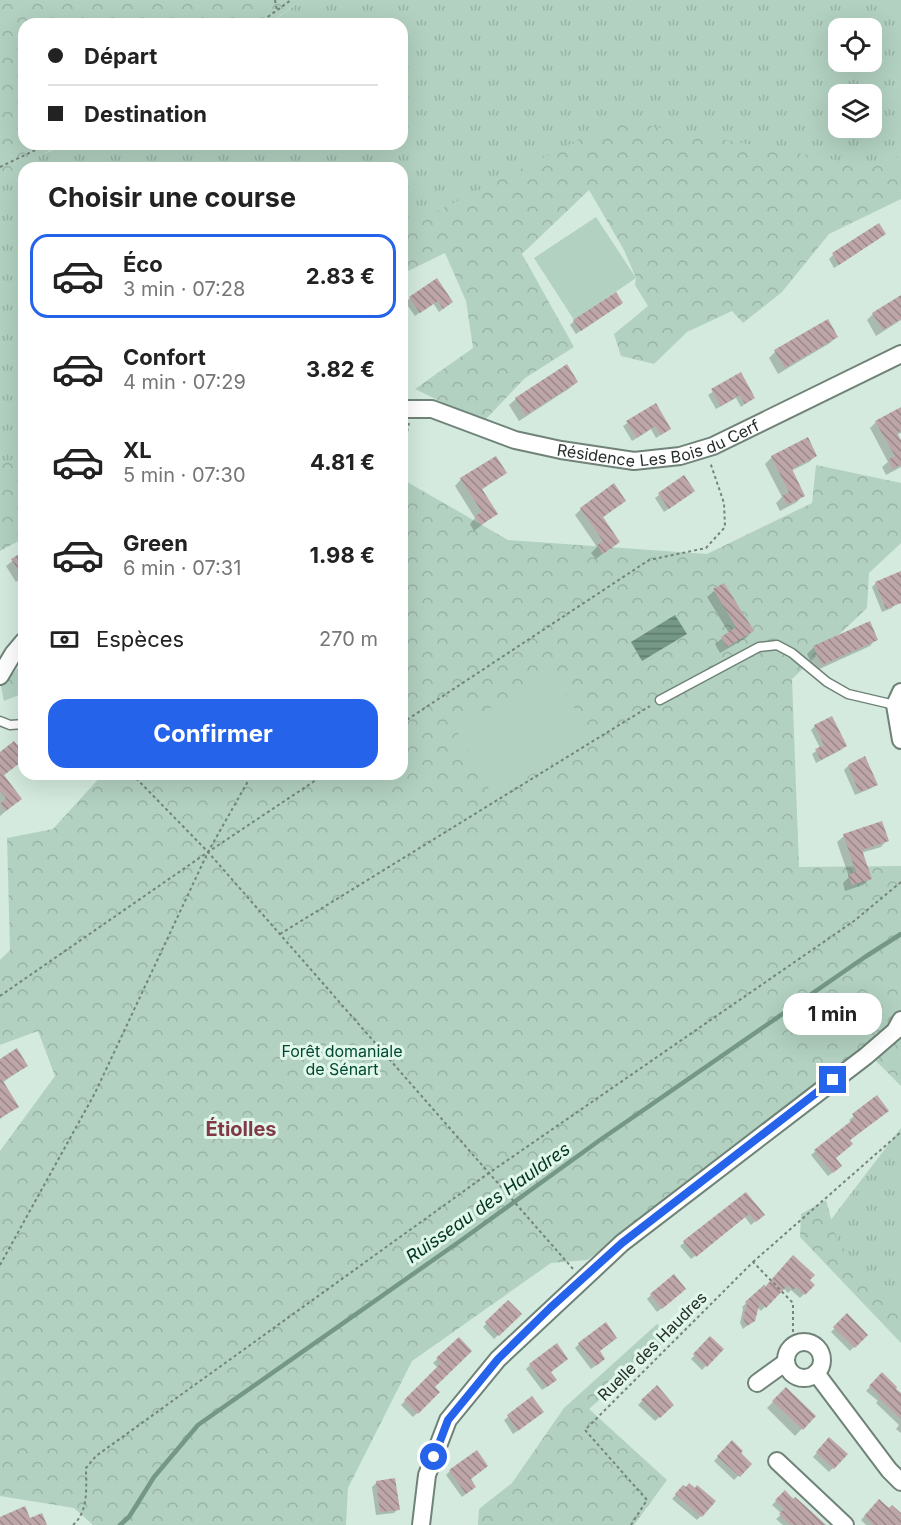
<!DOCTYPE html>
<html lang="fr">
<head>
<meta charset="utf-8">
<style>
	body { margin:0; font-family:Inter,sans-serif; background:#f2f2f2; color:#222; height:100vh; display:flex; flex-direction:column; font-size:22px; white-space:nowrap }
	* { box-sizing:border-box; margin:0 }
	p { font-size:20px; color:#767676 }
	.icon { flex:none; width:33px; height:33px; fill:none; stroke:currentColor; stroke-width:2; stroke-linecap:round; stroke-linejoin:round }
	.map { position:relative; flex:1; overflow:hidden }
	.drawer { position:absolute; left:18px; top:162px; width:390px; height:618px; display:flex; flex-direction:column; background:#fff; border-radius:18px; box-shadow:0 6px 24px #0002 }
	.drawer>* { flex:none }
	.top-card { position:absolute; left:18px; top:18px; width:390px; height:132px; border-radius:18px; box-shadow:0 6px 24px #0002; display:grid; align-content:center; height:132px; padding:0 30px; background:#fff }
	.fabs { position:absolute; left:828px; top:18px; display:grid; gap:12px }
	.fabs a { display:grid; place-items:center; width:54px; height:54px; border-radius:12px; background:#fff; box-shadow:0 6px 24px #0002; font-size:30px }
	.end { position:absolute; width:27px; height:27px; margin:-14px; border:8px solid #2563eb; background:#fff; box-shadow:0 0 0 3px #fff }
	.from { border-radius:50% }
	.bubble { position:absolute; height:42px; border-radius:18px; background:#fff; box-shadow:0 6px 24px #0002; font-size:20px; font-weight:700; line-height:42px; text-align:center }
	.top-card b { display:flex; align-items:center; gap:21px; height:57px; font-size:22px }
	.top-card b+b { border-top:2px solid #e0e0e0 }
	.top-card i { width:15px; height:15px; background:#222 }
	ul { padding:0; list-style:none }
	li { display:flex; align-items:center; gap:18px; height:84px; margin:0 12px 9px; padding:0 18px; border:3px solid transparent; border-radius:18px }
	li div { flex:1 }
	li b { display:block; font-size:22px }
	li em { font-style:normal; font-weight:700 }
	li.selected { border-color:#2563eb }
	li>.icon { width:54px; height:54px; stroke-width:1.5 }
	h2 { padding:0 30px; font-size:27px; line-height:72px }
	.pay { display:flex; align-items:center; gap:15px; height:66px; padding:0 30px; font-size:22px }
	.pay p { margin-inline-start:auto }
	.action { display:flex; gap:12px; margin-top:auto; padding:12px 30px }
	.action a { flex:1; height:69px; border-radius:18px; background:#2563eb; color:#fff; font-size:24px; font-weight:700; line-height:69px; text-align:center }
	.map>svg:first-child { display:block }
	.grass { fill:url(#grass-tufts); fill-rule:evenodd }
	.forest { fill:url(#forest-crowns) }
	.garden { fill:#b2d1c1 }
	.water { fill:url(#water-rules) }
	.shadow { fill:#0003 }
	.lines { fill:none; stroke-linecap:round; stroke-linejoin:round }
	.stream { stroke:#749885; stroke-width:4.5 }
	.building { fill:url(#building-back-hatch) }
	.service-casing { stroke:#6f8378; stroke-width:11 }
	.minor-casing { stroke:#6f8378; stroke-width:20 }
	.path { stroke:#74837b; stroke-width:2; stroke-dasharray:3 3; stroke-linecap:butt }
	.service { stroke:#fff; stroke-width:8 }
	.minor { stroke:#fff; stroke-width:16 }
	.route { stroke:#2563eb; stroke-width:8 }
	.labels { text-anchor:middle; stroke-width:6; stroke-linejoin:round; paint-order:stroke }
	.street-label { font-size:16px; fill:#262e2a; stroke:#e1f7eb }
	.park-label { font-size:16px; fill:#004930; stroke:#e1f7eb }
	.water-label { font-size:18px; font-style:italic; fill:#003421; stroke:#e1f7eb }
	.quarter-label { font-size:20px; font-weight:bold; fill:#813945; stroke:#e1f7eb }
</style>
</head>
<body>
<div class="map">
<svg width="901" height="1525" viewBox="0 0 901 1525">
	<defs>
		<pattern id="grass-tufts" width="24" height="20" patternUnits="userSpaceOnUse" patternTransform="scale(1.5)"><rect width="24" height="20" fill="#b2d1c1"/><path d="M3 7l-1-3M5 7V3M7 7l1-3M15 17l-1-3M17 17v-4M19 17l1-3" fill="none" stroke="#99b4a6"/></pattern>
		<pattern id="forest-crowns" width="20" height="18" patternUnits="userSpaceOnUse" patternTransform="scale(1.5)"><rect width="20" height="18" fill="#b2d1c1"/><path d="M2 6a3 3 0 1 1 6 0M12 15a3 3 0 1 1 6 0" fill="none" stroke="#99b4a6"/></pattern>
		<pattern id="water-rules" width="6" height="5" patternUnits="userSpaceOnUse" patternTransform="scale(1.5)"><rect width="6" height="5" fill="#749885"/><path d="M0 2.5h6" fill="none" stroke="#5f7c6d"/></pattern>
		<pattern id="building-back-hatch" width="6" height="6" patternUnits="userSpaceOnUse" patternTransform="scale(1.5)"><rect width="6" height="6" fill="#bea6a8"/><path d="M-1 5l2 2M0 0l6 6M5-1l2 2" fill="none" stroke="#9a8889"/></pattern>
	</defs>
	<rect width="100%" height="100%" fill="#d4eade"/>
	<g class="grass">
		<path d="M302,0H901V190L586,174L402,259V168H24V485L0,499V174L66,144H402V24H269ZM838,28H872V62H838ZM838,94H872V128H838Z"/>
		<path d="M901,1128V1327L820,1234Z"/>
	</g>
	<g class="forest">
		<path d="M0,0H302L268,24H24V144H62L0,177Z"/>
		<path d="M617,120L874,167L901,155V199L829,234L782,292L743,323L732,311L687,332L654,364L621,356L614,334L648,306L635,285L636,278L624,250L589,190L522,254L574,347L525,378L483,422L415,389L473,348L466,301L445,253L402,274V229Z"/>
		<path d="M24,454V538L0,551V465Z"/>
		<path d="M816,465L901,483V543L869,573L867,608L792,679L799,867L901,866V1086L873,1058L587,1260L551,1263L412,1361L348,1488L346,1525H93L74,1508L0,1496V1151L55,1076L38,1031L0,1045V960L10,950L7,838L53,829L103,774H402V479L508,540L707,554L812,503Z"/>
		<path d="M24,662V693L4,701L1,686Z"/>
		<path d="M826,1200L837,1241L901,1314V1343L800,1237L801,1214Z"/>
		<path d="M657,1324L670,1337L589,1409L667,1480L634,1525H478L479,1509L512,1483L564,1408Z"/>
	</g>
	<g class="garden">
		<path d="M596,217L636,278L574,320L534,258Z"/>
		<path d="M554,672L592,740L493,796L455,728Z"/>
	</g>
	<path class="water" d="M675,615L687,634L642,661L631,642Z"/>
	<g class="shadow">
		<path d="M879,225L884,234L880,238L834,268L829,259L833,255Z"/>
		<path d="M436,280L447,306L439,312L433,303L415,316L405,302Z"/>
		<path d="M901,297V320L876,336L867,320L873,314Z"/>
		<path d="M621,303L576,334L570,325L574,321Z"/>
		<path d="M836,337L830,343L778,374L769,358L775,352Z"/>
		<path d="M402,359L406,366L402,370Z"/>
		<path d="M740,374L753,398L741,407L736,398L716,409L708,395Z"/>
		<path d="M577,381L570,388L519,421L509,405L516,399Z"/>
		<path d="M655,405L665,432L656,438L651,429L632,441L623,426Z"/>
		<path d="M901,409V433L896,435L901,444V467L886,475L882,467L888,462L870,428L876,422Z"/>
		<path d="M816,456L809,462L791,471L803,495L797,502L780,511L776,503L782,497L765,464L772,457Z"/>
		<path d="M505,473L481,490L496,514L474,531L470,524L475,518L455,486L461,479Z"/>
		<path d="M683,477L689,495L664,512L655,498Z"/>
		<path d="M624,500L602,518L618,542L596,559L591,553L597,547L575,515L581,509Z"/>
		<path d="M24,552V576L16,582L6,566Z"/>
		<path d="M901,573V594L892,608L882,612L872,587L876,583Z"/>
		<path d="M714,591L752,631L746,638L720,653L715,644L729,633L707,597Z"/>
		<path d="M876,639L870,646L815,671L807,654L814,647Z"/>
		<path d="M815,726L845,746L841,750L816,763L812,754L820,748L811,730Z"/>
		<path d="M0,754L24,756V758L3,776L20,799L0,816Z"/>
		<path d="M848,766L876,784L872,788L855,795L844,770Z"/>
		<path d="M844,836L887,840L881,847L861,853L870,878L863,885L845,891L843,883L849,877L837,842Z"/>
		<path d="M0,1060L26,1066L2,1083L17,1107L0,1119Z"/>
		<path d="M877,1097L883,1114L849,1141L834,1158L836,1170L828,1176L811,1155L851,1122L849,1120Z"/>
		<path d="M746,1194L759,1218L751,1225L745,1217L691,1259L680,1246Z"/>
		<path d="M793,1257L813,1285L800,1298L791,1290L788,1293L783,1288L761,1311L757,1307L754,1320L743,1329L740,1323L743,1309L742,1307L762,1289L761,1292Z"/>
		<path d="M680,1293L657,1312L647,1299L651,1295Z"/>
		<path d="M508,1302L520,1314L494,1339L483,1327Z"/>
		<path d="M847,1316L866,1335L850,1351L831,1332Z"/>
		<path d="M711,1338L722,1349L702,1370L691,1359Z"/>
		<path d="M459,1339L433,1387L438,1392L413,1417L401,1405L438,1368L433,1363Z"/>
		<path d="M579,1344L598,1352L599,1363L591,1369L575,1348Z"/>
		<path d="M530,1365L549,1373L551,1384L542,1390L526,1369Z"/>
		<path d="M882,1374L901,1396V1433L896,1429L899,1425L876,1403L878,1401L866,1391Z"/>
		<path d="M656,1387L672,1405L655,1421L638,1405Z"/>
		<path d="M786,1389L814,1416L795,1436L767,1408Z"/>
		<path d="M532,1399L538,1416L513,1434L504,1420Z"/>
		<path d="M829,1439L846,1455L829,1472L813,1457Z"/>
		<path d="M732,1442L750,1464L734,1480L714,1461Z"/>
		<path d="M450,1471L469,1479L470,1491L462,1497L446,1475Z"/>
		<path d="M376,1483L398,1509L394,1513L376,1515L372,1487Z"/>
		<path d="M679,1491L701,1516L697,1520L672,1499Z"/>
		<path d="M785,1492L826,1525H783L776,1519L782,1514L772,1505Z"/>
		<path d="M879,1501L901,1516V1525H866L861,1520Z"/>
	</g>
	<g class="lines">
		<path class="stream" d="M120,1525L129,1517L154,1477L198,1425L463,1239L600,1140L865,957L901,934"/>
	</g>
	<g class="building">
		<path d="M879,223L886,234L839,265L832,253Z"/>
		<path d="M437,278L453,302L443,309L438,301L420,313L409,297Z"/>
		<path d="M616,292L623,303L581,331L573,320Z"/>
		<path d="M901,295V319L883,330L872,313Z"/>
		<path d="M828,319L838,337L785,368L774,350Z"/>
		<path d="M567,364L578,382L526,415L515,398Z"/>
		<path d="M741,372L755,398L745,404L740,395L721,406L711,389Z"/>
		<path d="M656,403L671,429L661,435L655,426L637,438L626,421Z"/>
		<path d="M901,407V431L897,433L901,440V467L900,465L893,469L888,460L895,456L875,421Z"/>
		<path d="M808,437L817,456L792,469L805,496L787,505L782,496L789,492L771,456Z"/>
		<path d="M496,456L507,473L482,489L498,514L481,525L475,516L482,512L460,478Z"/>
		<path d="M684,475L695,491L669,509L658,493Z"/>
		<path d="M614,483L626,501L603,517L620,542L603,554L597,545L603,541L580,508Z"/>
		<path d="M24,551V578L11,559Z"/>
		<path d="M901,571V603L886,609L875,582Z"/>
		<path d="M724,583L754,631L727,647L721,637L736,627L713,589Z"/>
		<path d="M870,621L878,640L822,665L813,646Z"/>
		<path d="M832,716L847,746L821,760L815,749L824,745L814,725Z"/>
		<path d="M14,741L24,753V760L4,775L22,799L6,811L0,804L6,798L0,791V752Z"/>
		<path d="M865,756L878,785L859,792L848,765Z"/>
		<path d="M882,821L889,841L862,850L872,879L852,885L848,875L856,872L843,834Z"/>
		<path d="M17,1048L28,1066L3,1081L19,1107L0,1118V1059Z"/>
		<path d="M877,1095L889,1111L850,1140L853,1144L836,1158L842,1166L833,1173L814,1150L855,1118L852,1114Z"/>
		<path d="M746,1192L765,1215L756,1222L749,1214L696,1257L683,1241Z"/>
		<path d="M793,1255L815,1275L810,1280L815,1285L805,1295L796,1287L793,1290L788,1285L766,1308L760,1302L755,1321L747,1326L743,1318L747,1304L745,1302L765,1284L764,1288Z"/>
		<path d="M674,1274L686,1289L662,1309L650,1294Z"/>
		<path d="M508,1300L522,1314L499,1336L485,1322Z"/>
		<path d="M847,1313L868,1335L855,1348L833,1327Z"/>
		<path d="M606,1322L617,1338L600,1351L605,1359L596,1366L578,1343Z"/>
		<path d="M710,1336L724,1349L707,1367L693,1354Z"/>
		<path d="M459,1337L472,1351L435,1387L440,1392L418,1414L404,1400L441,1363L436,1358Z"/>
		<path d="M557,1343L568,1359L551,1372L557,1380L547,1387L529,1364Z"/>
		<path d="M882,1372L897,1387L896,1389L901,1393V1419L879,1398L880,1396L869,1386Z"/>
		<path d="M657,1385L674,1405L660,1418L641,1400Z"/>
		<path d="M786,1387L816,1416L803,1430L772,1401Z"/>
		<path d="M532,1396L544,1412L518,1431L507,1415Z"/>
		<path d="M829,1437L848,1454L834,1469L816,1452Z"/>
		<path d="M732,1440L743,1451L741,1453L752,1464L740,1477L717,1456Z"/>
		<path d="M477,1450L488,1466L471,1479L476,1487L466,1494L449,1470Z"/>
		<path d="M395,1478L400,1510L380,1512L376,1481Z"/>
		<path d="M689,1483L695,1488L697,1485L716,1501L702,1517L675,1494L683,1485L686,1487Z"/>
		<path d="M785,1490L793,1499L795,1497L802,1503L826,1525H791L779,1514L784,1509L775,1500Z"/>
		<path d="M879,1499L889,1508L892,1505L901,1513V1525H873L864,1516Z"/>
		<path d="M25,1506L30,1518L42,1513L47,1525H0V1517Z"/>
	</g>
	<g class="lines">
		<defs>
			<g id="service">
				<path d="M660,700L759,647L777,645L792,653L827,682L848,694L895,705"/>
				<path d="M0,721L10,725L24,724"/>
			</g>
			<g id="minor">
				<path id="s1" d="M402,409H432L515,440L561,450L634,461L680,456L713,446L901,354"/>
				<path d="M0,676L13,654L24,641"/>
				<path d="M901,692L895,705L901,740"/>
				<circle cx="804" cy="1360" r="18"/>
				<path d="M816,1373L889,1470L901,1482"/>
				<path d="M757,1383L786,1362"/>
				<path d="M777,1461L845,1525"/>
				<path d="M421,1525L427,1475L448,1420L498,1359L622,1243L866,1056L895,1031L901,1020"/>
			</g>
		</defs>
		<use href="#service" class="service-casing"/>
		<use href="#minor" class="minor-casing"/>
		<g class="path">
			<path d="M275,0L277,11"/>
			<path d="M258,24L291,0"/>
			<path d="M0,167L48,144"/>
			<path d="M402,455L409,423"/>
			<path d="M402,723L649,560L706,548L725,527L724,503L710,462"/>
			<path d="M132,774L208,852L573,1269"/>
			<path d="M280,934L650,706"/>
			<path d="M0,996L208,852L325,774"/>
			<path d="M753,1262L901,1132"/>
			<path d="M0,1265L95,1093L208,852L252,774"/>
			<path d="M73,1525C89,1511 86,1488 86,1468L96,1456L489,1173L854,921L901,882"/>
			<path d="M631,1525L647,1500L585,1430L753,1262L793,1303V1332L798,1342"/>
		</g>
		<use href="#service" class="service"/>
		<use href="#minor" class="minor"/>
	</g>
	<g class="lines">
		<path class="route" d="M434,1457L448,1420L498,1359L550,1308L622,1243L833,1080"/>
	</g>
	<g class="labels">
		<g class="street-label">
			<text dy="6" stroke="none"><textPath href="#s1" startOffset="266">Résidence Les Bois du Cerf</textPath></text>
			<text transform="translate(652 1346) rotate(-45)" y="6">Ruelle des Haudres</text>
		</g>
		<g class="park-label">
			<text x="342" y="1057">Forêt domaniale<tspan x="342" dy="18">de Sénart</tspan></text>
		</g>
		<g class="water-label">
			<text transform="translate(488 1203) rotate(-35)" y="6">Ruisseau des Hauldres</text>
		</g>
		<g class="quarter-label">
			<text x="241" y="1136">Étiolles</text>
		</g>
	</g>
</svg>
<div class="fabs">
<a><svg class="icon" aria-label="locate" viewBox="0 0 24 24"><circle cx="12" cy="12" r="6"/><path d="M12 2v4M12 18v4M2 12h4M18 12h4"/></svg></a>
<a><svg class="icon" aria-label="layers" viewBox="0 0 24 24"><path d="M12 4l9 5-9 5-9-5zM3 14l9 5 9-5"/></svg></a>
</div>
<i class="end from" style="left:434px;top:1457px"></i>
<i class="end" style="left:833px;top:1080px"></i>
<div class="bubble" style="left:783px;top:993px;width:99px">1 min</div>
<div class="top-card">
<b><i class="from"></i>Départ</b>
<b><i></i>Destination</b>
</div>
<section class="drawer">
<h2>Choisir une course</h2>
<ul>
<li class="selected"><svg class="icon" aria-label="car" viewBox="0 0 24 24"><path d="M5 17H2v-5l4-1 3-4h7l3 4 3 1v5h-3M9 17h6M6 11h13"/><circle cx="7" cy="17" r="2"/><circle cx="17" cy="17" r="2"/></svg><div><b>Éco</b><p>3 min · 07:28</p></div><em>2.83 €</em></li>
<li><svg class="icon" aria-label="car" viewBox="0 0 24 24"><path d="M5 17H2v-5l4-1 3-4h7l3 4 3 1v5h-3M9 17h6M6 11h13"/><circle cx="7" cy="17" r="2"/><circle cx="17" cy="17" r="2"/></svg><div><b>Confort</b><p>4 min · 07:29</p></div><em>3.82 €</em></li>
<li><svg class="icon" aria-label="car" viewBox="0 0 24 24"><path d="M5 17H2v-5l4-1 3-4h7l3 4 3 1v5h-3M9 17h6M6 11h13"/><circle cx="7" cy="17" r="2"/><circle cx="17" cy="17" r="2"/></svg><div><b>XL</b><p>5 min · 07:30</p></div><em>4.81 €</em></li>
<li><svg class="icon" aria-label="car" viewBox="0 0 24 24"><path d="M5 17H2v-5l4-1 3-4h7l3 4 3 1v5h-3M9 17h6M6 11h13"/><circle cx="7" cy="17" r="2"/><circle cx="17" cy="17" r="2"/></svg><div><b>Green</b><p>6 min · 07:31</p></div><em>1.98 €</em></li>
</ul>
<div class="pay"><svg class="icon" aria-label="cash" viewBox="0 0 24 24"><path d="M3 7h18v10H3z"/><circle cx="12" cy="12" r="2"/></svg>Espèces<p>270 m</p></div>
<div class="action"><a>Confirmer</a></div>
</section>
</div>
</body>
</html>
